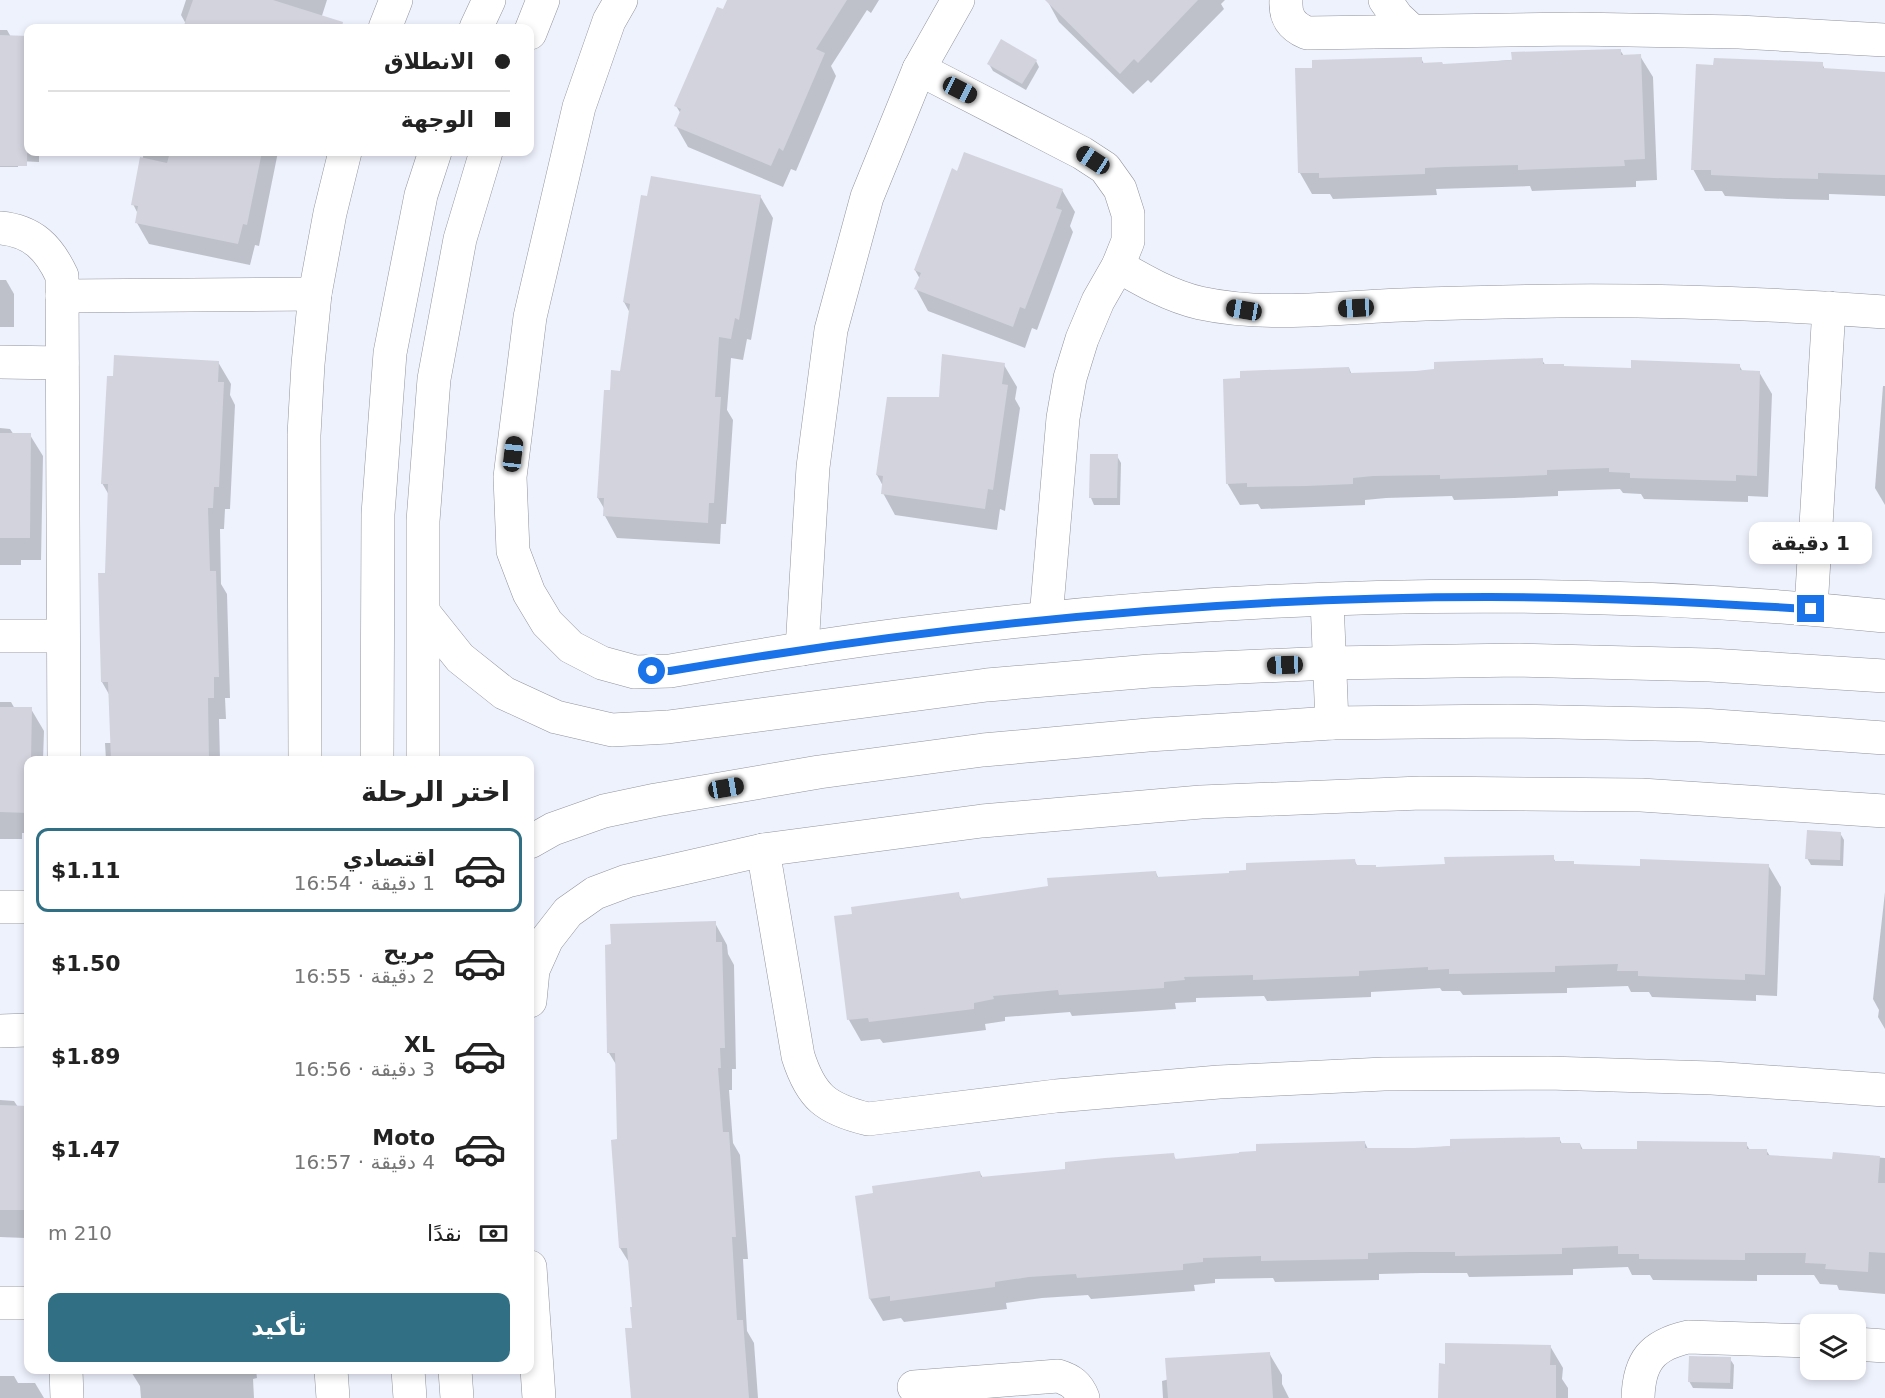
<!DOCTYPE html>
<html lang="ar">
<head>
<meta charset="utf-8">
<style>
	body { margin:0; font-family:"DejaVu Sans","Noto Naskh Arabic",sans-serif; background:#f6f6f6; color:#222; direction:rtl; height:100vh; display:flex; flex-direction:column; font-size:22px; white-space:nowrap }
	* { box-sizing:border-box; margin:0 }
	p { font-size:20px; color:#767676 }
	.icon { flex:none; width:33px; height:33px; fill:none; stroke:currentColor; stroke-width:2; stroke-linecap:round; stroke-linejoin:round }
	.map { position:relative; flex:1; overflow:hidden; direction:ltr }
	.drawer { position:absolute; left:24px; top:756px; width:510px; height:618px; display:flex; flex-direction:column; background:#fff; border-radius:12px; box-shadow:0 3px 9px #0003; direction:rtl }
	.drawer>* { flex:none }
	.hud { position:absolute; left:24px; top:24px; width:510px; height:132px; border-radius:12px; box-shadow:0 3px 9px #0003; direction:rtl; display:grid; align-content:center; height:132px; padding:0 24px; background:#fff }
	.tools { position:absolute; left:1800px; top:1314px; display:grid; gap:12px }
	.tools a { display:grid; place-items:center; width:66px; height:66px; border-radius:12px; background:#fff; box-shadow:0 3px 9px #0003; font-size:30px }
	.end { position:absolute; width:27px; height:27px; margin:-14px; border:8px solid #1a73e8; background:#fff; box-shadow:0 0 0 3px #fff }
	.from { border-radius:50% }
	.bubble { position:absolute; height:42px; border-radius:12px; background:#fff; box-shadow:0 3px 9px #0003; font-size:20px; font-weight:600; line-height:42px; text-align:center; direction:rtl }
	.car { position:absolute; width:18px; height:36px; margin:-18px -9px; border-radius:8px; box-shadow:0 0 4px 2px #0007; background:linear-gradient(#222 24%,#8ab4d8 0 40%,#222 0 76%,#8ab4d8 0 86%,#222 0) }
	.hud b { display:flex; align-items:center; gap:21px; height:57px; font-size:22px }
	.hud b+b { border-top:2px solid #e0e0e0 }
	.hud i { width:15px; height:15px; background:#222 }
	ul { padding:0; list-style:none }
	li { display:flex; align-items:center; gap:18px; height:84px; margin:0 12px 9px; padding:0 12px; border:3px solid transparent; border-radius:12px }
	li div { flex:1 }
	li b { display:block; font-size:22px }
	li em { font-style:normal; font-weight:600 }
	li.current { border-color:#316f85 }
	li>.icon { width:54px; height:54px; stroke-width:1.5 }
	h2 { padding:0 24px; font-size:27px; line-height:72px }
	.pay { display:flex; align-items:center; gap:15px; height:66px; padding:0 24px; font-size:22px }
	.pay p { margin-inline-start:auto }
	.cta { display:flex; gap:12px; margin-top:auto; padding:12px 24px }
	.cta a { flex:1; height:69px; border-radius:12px; background:#316f85; color:#fff; font-size:24px; font-weight:600; line-height:69px; text-align:center }
	.map>svg:first-child { display:block }
	.shadow { fill:#0003 }
	.building { fill:#d2d3dd }
	.lines { fill:none; stroke-linecap:round; stroke-linejoin:round }
	.minor-casing { stroke:#91949e; stroke-width:34 }
	.minor { stroke:#fff; stroke-width:33 }
	.route { stroke:#1a73e8; stroke-width:8 }
</style>
</head>
<body>
<div class="map">
<svg width="1885" height="1398" viewBox="0 0 1885 1398">
	<rect width="100%" height="100%" fill="#eef2fd"/>
	<g class="shadow">
		<path d="M186,0H327L318,28H184L186,24L181,15Z"/>
		<path d="M728,0H879L871,13L867,10L831,66L836,76L796,171L791,169L783,187L688,147L676,126L681,114L676,106Z"/>
		<path d="M1047,0H1225L1221,4L1224,9L1151,83L1148,80L1133,94L1059,22Z"/>
		<path d="M0,30H7L11,37H27L28,39V152H39V162L18,161V167H0Z"/>
		<path d="M1620,50L1624,56H1640L1653,77L1657,180L1636,181V187L1532,191L1530,186L1436,189L1437,195L1333,199L1330,194H1312L1300,173L1421,58L1424,64L1443,66Z"/>
		<path d="M1036,61L1039,67L1026,90L993,71L989,64Z"/>
		<path d="M1822,63L1825,70L1885,79V196L1829,194V200L1787,199L1725,196L1722,191H1705L1693,169Z"/>
		<path d="M144,152H278L259,246L255,245L250,265L149,244L137,223L138,214L133,204Z"/>
		<path d="M1062,190L1075,212L1070,226L1073,232L1037,330L1032,328L1025,348L928,311L916,289L920,279L915,270Z"/>
		<path d="M760,196L773,218L751,340L747,339L743,360L731,358L727,410L733,420L726,524H721L720,544L617,538L605,516V510L598,498L605,391L611,392L621,372L630,313L624,302Z"/>
		<path d="M0,280H6L14,294V327H0Z"/>
		<path d="M1542,360L1546,366L1564,367L1632,370L1739,365L1743,372H1759L1772,394L1768,497L1748,496V502L1644,499L1641,494L1623,493L1620,489L1558,491V496L1514,498L1454,500L1452,496L1386,498L1365,500V505L1261,509L1258,504L1240,505L1227,483L1349,368L1352,375L1416,373Z"/>
		<path d="M218,362L231,384L230,395L235,405L230,509H225L224,529H220L221,584L227,594L230,698H225L226,719H219L220,760H106L105,743H112L110,696L102,682L109,495L102,483Z"/>
		<path d="M1004,365L1017,387L1015,399L1020,408L1005,511L1000,509L997,530L895,515L883,493V486L877,475Z"/>
		<path d="M1883,386H1885V505L1875,488Z"/>
		<path d="M0,428L10,429L14,435H30L43,456L41,560H21V565H0Z"/>
		<path d="M1091,456H1117L1121,463L1120,505H1094L1091,498Z"/>
		<path d="M0,702H11L15,709H31L44,731L43,760H28V833H22V839H0Z"/>
		<path d="M1840,833L1844,840L1843,866L1811,865L1807,858Z"/>
		<path d="M1553,857L1556,863L1575,865L1641,868L1768,865L1781,887L1777,996L1756,995V1001L1652,997L1649,992H1631L1628,986L1567,988V993L1463,995L1460,991H1442L1440,988L1371,992V997L1267,1001L1264,996L1196,998V1002L1175,1003L1176,1009L1072,1016L1070,1012L1005,1017V1021L985,1024L986,1030L883,1043L880,1039L861,1041L849,1020L836,918L958,894L962,900L1156,873L1159,879L1230,874L1354,860L1358,867L1376,868L1446,866Z"/>
		<path d="M1885,892V1029L1878,1017L1879,1010L1873,999Z"/>
		<path d="M715,923L727,945L728,954L734,965L736,1069H732V1090H729L733,1143L740,1155L748,1259H743L747,1331L754,1343L758,1398H632L634,1309L630,1264L620,1248L617,1066L609,1053Z"/>
		<path d="M0,1100L14,1101L18,1107H28V1232H25V1238L0,1237Z"/>
		<path d="M1559,1138L1562,1144H1580L1583,1150H1639L1746,1144L1750,1150H1766L1770,1156L1833,1161L1834,1154L1885,1158V1294L1839,1290L1837,1285L1820,1284L1814,1275H1757V1281L1653,1280L1650,1275H1632L1628,1267L1573,1269V1275L1469,1277L1467,1273H1422L1379,1274V1280L1275,1282L1273,1278L1215,1279V1283L1194,1285L1195,1291L1091,1299L1088,1295L1042,1298L1006,1303L1007,1309L904,1322L901,1318L883,1321L870,1299L857,1197L980,1173L983,1178L1067,1170L1173,1155L1177,1161L1365,1143L1368,1149H1414Z"/>
		<path d="M1550,1346L1563,1368L1562,1379L1568,1388V1398H1440Z"/>
		<path d="M1269,1353L1282,1375V1384L1289,1398H1163L1162,1381Z"/>
		<path d="M1730,1359L1734,1365L1733,1389L1693,1388L1689,1381Z"/>
		<path d="M130,1370H256L257,1378L253,1379L254,1398H141L140,1386Z"/>
		<path d="M0,1376H14L18,1383H35L44,1398H0Z"/>
	</g>
	<g class="building">
		<path d="M193,0H273L343,22L342,28H183Z"/>
		<path d="M727,0H847L816,49L825,53L783,151L779,148L771,166L674,126L681,109L674,106L717,7L723,9Z"/>
		<path d="M1045,0H1198L1138,63L1134,59L1120,74Z"/>
		<path d="M0,35L28,36L27,166H0Z"/>
		<path d="M1001,39L1037,60L1022,84L987,64Z"/>
		<path d="M1619,49H1621V55L1641,54L1645,159L1624,160L1625,166L1518,170V165L1446,167L1425,168V174L1319,178V173H1298L1295,68H1312V60L1422,57V63L1442,62L1443,64L1512,60L1511,52Z"/>
		<path d="M1714,58L1823,62V68L1885,72V175L1818,173V179L1774,178L1711,175V170H1691L1696,64L1713,65Z"/>
		<path d="M170,152H262L247,225L243,224L238,244L135,223L138,206L131,205L140,157L167,163Z"/>
		<path d="M964,152L1063,189L1056,208L1062,210L1047,251L1025,309L1020,307L1013,327L914,289L921,273L914,270L952,168L957,171Z"/>
		<path d="M651,176L761,195L739,320L735,318L731,339L719,337L715,397H721L714,503H709L708,523L603,516L604,498H597L604,390H610L611,370L620,371L630,304L623,302L641,195L647,196Z"/>
		<path d="M942,354L1005,363L1002,384L1008,385L993,490L988,489L985,509L881,494L883,476L876,475L887,397H939Z"/>
		<path d="M114,355L219,361L218,382H224L219,487H214L213,508H208L210,571H216L219,677H214V698H208L209,760H111L108,682H101L98,573H105L108,484H101L107,376H113Z"/>
		<path d="M1543,358V364H1564V366L1631,368V360L1740,364V370L1760,371L1757,476L1736,475V481L1630,478V473L1609,472V468L1547,470V475L1501,477L1440,479V475L1373,476L1353,478V484L1307,486L1247,487V483L1226,484L1223,379L1240,378V371L1349,367L1350,373L1416,371L1434,369V362Z"/>
		<path d="M0,433H31L30,538H0Z"/>
		<path d="M1090,454H1118L1117,498H1089Z"/>
		<path d="M0,707H32L31,760H28V813L0,812Z"/>
		<path d="M1807,830L1841,832L1840,860L1805,859Z"/>
		<path d="M1554,855V861H1574V864L1640,866V859L1769,864L1765,975L1745,974V980L1638,976V971H1617L1618,964L1555,966V972L1449,974V969L1428,970V967L1359,971V976L1253,980V975L1184,977L1185,980L1164,982V988L1059,995L1058,990L993,996L994,999L974,1003V1009L869,1022L868,1018L847,1020L834,916L852,914L851,907L959,892L960,899L1048,886L1047,878L1156,871L1157,877L1229,873V871L1246,870V863L1355,859L1356,865H1376V867L1445,864L1444,857Z"/>
		<path d="M716,921V942H722L725,1048H720L721,1068H718L723,1132H729L736,1237H732L737,1320H743L749,1398H631L625,1328H632L630,1307H632L627,1248H619L611,1140L617,1139L615,1053H607L605,945L611,944L610,924Z"/>
		<path d="M0,1105L28,1106V1210H0Z"/>
		<path d="M1560,1137V1143H1580L1581,1149H1637V1141L1747,1142V1149H1767V1155L1832,1159L1833,1152L1880,1156L1878,1183H1885V1253L1869,1252L1868,1272L1825,1269L1826,1264L1805,1263L1806,1253H1745V1260L1639,1259V1254H1618V1246L1562,1248V1254L1455,1256V1252H1409L1368,1253V1259L1261,1261V1256L1203,1258V1262L1183,1264V1270L1077,1278L1076,1274L1029,1277L995,1282V1287L890,1301V1296L869,1299L855,1196L873,1193L872,1186L980,1171L981,1177L1065,1169V1162L1105,1158L1174,1153L1175,1159L1239,1153V1152L1256,1151V1144L1365,1141V1148H1414L1450,1146V1139Z"/>
		<path d="M1445,1343L1551,1345L1550,1365H1556V1398H1438L1439,1363L1445,1364Z"/>
		<path d="M1270,1352L1273,1398H1168L1165,1358Z"/>
		<path d="M1689,1356L1731,1357L1730,1383L1688,1382Z"/>
	</g>
	<g class="lines">
		<defs>
			<g id="minor">
				<path d="M621,0L609,21L579,107L530,317L510,477L513,551L529,593L547,623L571,647L602,663L635,672L670,671C754,656 839,642 924,632C1242,592 1566,584 1885,616"/>
				<path d="M1286,0C1285,17 1291,26 1307,33L1575,29L1739,32L1885,40"/>
				<path d="M1385,0L1397,17L1411,30"/>
				<path d="M385,28L396,0"/>
				<path d="M476,28L489,0"/>
				<path d="M530,33L543,0"/>
				<path d="M919,69L1082,153L1105,168L1120,189L1128,214V241L1118,266L1098,301L1082,339L1070,378L1063,418L1046,618"/>
				<path d="M0,228C33,231 49,248 62,276L64,760"/>
				<path d="M1118,266C1144,281 1170,296 1200,303C1260,316 1321,309 1381,306C1440,303 1499,302 1558,301C1667,300 1776,304 1885,312"/>
				<path d="M62,296L315,294"/>
				<path d="M0,362L62,363"/>
				<path d="M1327,600L1332,723"/>
				<path d="M1811,609L1829,308"/>
				<path d="M424,613L460,658L504,693L556,717L612,730L668,727L987,685L1150,671L1330,663L1519,660L1710,665L1885,676"/>
				<path d="M0,636H63"/>
				<path d="M802,649L813,467L831,330L867,197L919,69L958,0"/>
				<path d="M305,760L304,435L308,364L315,294L330,213L345,152"/>
				<path d="M377,760L378,514L390,353L421,195L435,152"/>
				<path d="M423,760V521L434,379L460,239L486,152"/>
				<path d="M530,842L553,829L604,811L656,800L819,772L983,750L1148,735L1332,723L1508,721L1702,725L1885,738"/>
				<path d="M763,850L798,1056C811,1097 826,1109 868,1119L1056,1096L1219,1082L1384,1074L1548,1073L1712,1078L1885,1090"/>
				<path d="M0,907H28"/>
				<path d="M530,1001L533,970L547,939L568,912L595,893L627,881L763,850L982,821L1201,802L1421,793L1641,795L1885,811"/>
				<path d="M0,1031L28,1030"/>
				<path d="M530,1267L539,1398"/>
				<path d="M0,1303H28"/>
				<path d="M1856,1344L1885,1346"/>
				<path d="M66,1370L67,1398"/>
				<path d="M331,1370L333,1398"/>
				<path d="M408,1370L410,1398"/>
				<path d="M455,1370L457,1398"/>
				<path d="M914,1387L1058,1376C1071,1380 1078,1385 1083,1398"/>
				<path d="M1638,1398C1639,1361 1652,1345 1688,1337L1810,1341"/>
			</g>
		</defs>
		<use href="#minor" class="minor-casing"/>
		<use href="#minor" class="minor"/>
	</g>
	<g class="lines">
		<path class="route" d="M652,671H670C941,625 1214,597 1489,597C1597,597 1704,603 1811,609"/>
	</g>
</svg>
<div class="tools">
<a><svg class="icon" aria-label="layers" viewBox="0 0 24 24"><path d="M12 4l9 5-9 5-9-5zM3 14l9 5 9-5"/></svg></a>
</div>
<i class="end from" style="left:652px;top:671px"></i>
<i class="end" style="left:1811px;top:609px"></i>
<div class="bubble" style="left:1749px;top:522px;width:123px">1 دقيقة</div>
<i class="car" style="left:960px;top:90px;rotate:117deg"></i>
<i class="car" style="left:1093px;top:160px;rotate:303deg"></i>
<i class="car" style="left:1356px;top:308px;rotate:267deg"></i>
<i class="car" style="left:1244px;top:310px;rotate:280deg"></i>
<i class="car" style="left:513px;top:454px;rotate:7deg"></i>
<i class="car" style="left:1285px;top:665px;rotate:268deg"></i>
<i class="car" style="left:726px;top:788px;rotate:80deg"></i>
<div class="hud">
<b><i class="from"></i>الانطلاق</b>
<b><i></i>الوجهة</b>
</div>
<section class="drawer">
<h2>اختر الرحلة</h2>
<ul>
<li class="current"><svg class="icon" aria-label="car" viewBox="0 0 24 24"><path d="M5 17H2v-5l4-1 3-4h7l3 4 3 1v5h-3M9 17h6M6 11h13"/><circle cx="7" cy="17" r="2"/><circle cx="17" cy="17" r="2"/></svg><div><b>اقتصادي</b><p>1 دقيقة · 16:54</p></div><em>$1.11</em></li>
<li><svg class="icon" aria-label="car" viewBox="0 0 24 24"><path d="M5 17H2v-5l4-1 3-4h7l3 4 3 1v5h-3M9 17h6M6 11h13"/><circle cx="7" cy="17" r="2"/><circle cx="17" cy="17" r="2"/></svg><div><b>مريح</b><p>2 دقيقة · 16:55</p></div><em>$1.50</em></li>
<li><svg class="icon" aria-label="car" viewBox="0 0 24 24"><path d="M5 17H2v-5l4-1 3-4h7l3 4 3 1v5h-3M9 17h6M6 11h13"/><circle cx="7" cy="17" r="2"/><circle cx="17" cy="17" r="2"/></svg><div><b>XL</b><p>3 دقيقة · 16:56</p></div><em>$1.89</em></li>
<li><svg class="icon" aria-label="car" viewBox="0 0 24 24"><path d="M5 17H2v-5l4-1 3-4h7l3 4 3 1v5h-3M9 17h6M6 11h13"/><circle cx="7" cy="17" r="2"/><circle cx="17" cy="17" r="2"/></svg><div><b>Moto</b><p>4 دقيقة · 16:57</p></div><em>$1.47</em></li>
</ul>
<div class="pay"><svg class="icon" aria-label="cash" viewBox="0 0 24 24"><path d="M3 7h18v10H3z"/><circle cx="12" cy="12" r="2"/></svg>نقدًا<p>210 m</p></div>
<div class="cta"><a>تأكيد</a></div>
</section>
</div>
</body>
</html>
